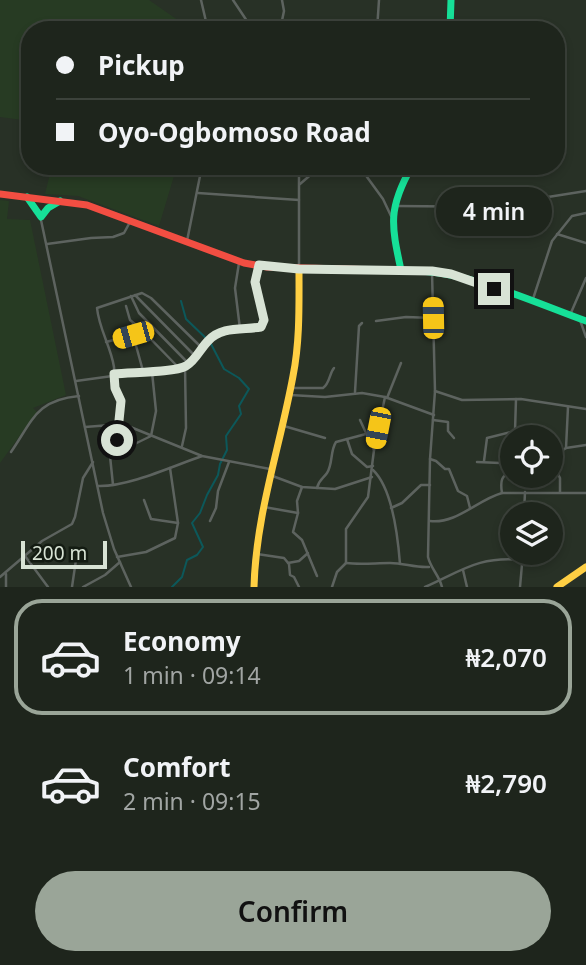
<!DOCTYPE html>
<html lang="en">
<head>
<meta charset="utf-8">
<style>
	body { margin:0; font-family:"Noto Sans",sans-serif; background:#2b3129; color:#f1f3f6; height:100vh; display:flex; flex-direction:column; font-size:26px; white-space:nowrap }
	* { box-sizing:border-box; margin:0 }
	p { font-size:23px; color:#a1a5a3 }
	.icon { flex:none; width:38px; height:38px; fill:none; stroke:currentColor; stroke-width:2; stroke-linecap:round; stroke-linejoin:round }
	.map { position:relative; height:587px; overflow:hidden }
	.details { display:flex; flex-direction:column; background:#1e251c; flex:1 }
	.details>* { flex:none }
	.hud { position:absolute; left:21px; top:21px; width:544px; height:154px; border-radius:28px; box-shadow:0 4px 10px #0003,0 0 0 2px #3c423b; display:grid; align-content:center; height:154px; padding:0 35px; background:#1e251c }
	.fabs { position:absolute; left:500px; top:425px; display:grid; gap:14px }
	.fabs a { display:grid; place-items:center; width:63px; height:63px; border-radius:50%; background:#1e251c; box-shadow:0 4px 10px #0003,0 0 0 2px #3c423b; font-size:35px }
	.scale { position:absolute; left:21px; bottom:18px; width:86px; box-sizing:border-box; padding-left:7px; border:4px solid #d8e3d5; border-top:0; font-size:19px; line-height:24px; white-space:nowrap; color:#d8e3d5; -webkit-text-stroke:5px #131b12; paint-order:stroke }
	.end { position:absolute; width:32px; height:32px; margin:-16px; border:9px solid #d8e3d5; background:#111; box-shadow:0 0 0 4px #111 }
	.from { border-radius:50% }
	.bubble { position:absolute; height:49px; border-radius:24px; background:#1e251c; box-shadow:0 4px 10px #0003,0 0 0 2px #3c423b; font-size:23px; font-weight:600; line-height:49px; text-align:center }
	.car { position:absolute; width:21px; height:42px; margin:-21px -10px; border-radius:9px; box-shadow:0 0 5px 2px #0007; background:linear-gradient(#f5c518 24%,#345 0 40%,#f5c518 0 76%,#345 0 86%,#f5c518 0) }
	.hud b { display:flex; align-items:center; gap:24px; height:66px; font-size:26px }
	.hud b+b { border-top:2px solid #3c423b }
	.hud i { width:18px; height:18px; background:#f1f3f6 }
	ul { padding:12px 0 0; list-style:none }
	li { display:flex; align-items:center; gap:21px; height:116px; margin:0 14px 10px; padding:0 21px; border:4px solid transparent; border-radius:28px }
	li div { flex:1 }
	li b { display:block; font-size:26px }
	li em { font-style:normal; font-weight:600 }
	li.active { border-color:#9aa598 }
	li>.icon { width:63px; height:63px; stroke-width:1.5 }
	.cta { display:flex; gap:14px; margin-top:auto; padding:14px 35px }
	.cta a { flex:1; height:80px; border-radius:42px; background:#9aa598; color:#111; font-size:28px; font-weight:600; line-height:80px; text-align:center }
	.map>svg:first-child { display:block }
	.built { fill:#273b23 }
	.lines { fill:none; stroke-linecap:round; stroke-linejoin:round }
	.stream { stroke:#0c585a; stroke-width:2 }
	.street { stroke:#5d635f; stroke-width:2.5 }
	.fast { stroke:#16e098; stroke-width:7 }
	.slow { stroke:#ffcf43; stroke-width:7 }
	.jam { stroke:#f24e42; stroke-width:7 }
	.route { stroke:#d8e3d5; stroke-width:9 }
</style>
</head>
<body>
<div class="map">
<svg width="586" height="587" viewBox="0 0 586 587">
	<rect width="100%" height="100%" fill="#283126"/>
	<g class="built">
		<path d="M0,0H149L192,30H30V121L0,117Z"/>
		<path d="M52,166H177L159,226L78,196L45,194Z"/>
		<path d="M0,200L9,201L7,219L30,220L66,395L33,408L37,412L0,463Z"/>
	</g>
	<g class="lines">
		<path class="stream" d="M172,587L182,577L187,560L197,555L203,547L192,523L200,513L207,495L218,475L220,464L227,450L226,436L241,414L239,406L249,389L239,378L224,369L210,342L186,319L181,301"/>
		<g class="street">
			<path d="M201,0L208,30"/>
			<path d="M233,0L253,30"/>
			<path d="M280,30L284,11L282,0"/>
			<path d="M377,30L379,0"/>
			<path d="M359,166L383,199L391,216"/>
			<path d="M300,184L321,166"/>
			<path d="M198,193L299,200"/>
			<path d="M395,206L513,207L548,197L586,191"/>
			<path d="M41,220L103,513L114,549L131,587"/>
			<path d="M557,234L586,243"/>
			<path d="M187,241L202,166"/>
			<path d="M47,244L91,238L113,237L124,233L130,222"/>
			<path d="M239,263L235,288L240,329"/>
			<path d="M299,266V166"/>
			<path d="M432,272L435,391L430,459L428,557C431,569 439,575 442,587"/>
			<path d="M135,295L196,357"/>
			<path d="M131,296L139,313L189,364"/>
			<path d="M533,299L552,241L572,216L586,213"/>
			<path d="M126,306L130,320L141,329L179,368"/>
			<path d="M570,315L586,278"/>
			<path d="M580,320L586,337"/>
			<path d="M376,321L406,317L433,318"/>
			<path d="M133,324L132,331L143,371"/>
			<path d="M106,342L133,335"/>
			<path d="M76,381L185,366C195,359 199,350 207,341C220,326 243,330 261,327L264,320L255,282L258,268"/>
			<path d="M291,388H323C330,383 329,374 334,368"/>
			<path d="M435,391L462,400L521,399L586,409"/>
			<path d="M355,392L359,326L362,323"/>
			<path d="M290,395L325,397L362,393L385,397L434,415"/>
			<path d="M387,398L401,363"/>
			<path d="M360,420L374,450"/>
			<path d="M433,420L448,422V431L454,438"/>
			<path d="M284,426L325,438"/>
			<path d="M85,427L123,424L202,456L270,469"/>
			<path d="M347,439L352,454L367,467L373,466"/>
			<path d="M182,446L186,428L185,366"/>
			<path d="M566,448L568,407"/>
			<path d="M118,451L117,427C125,416 120,402 116,390C113,382 115,375 114,367C111,347 99,329 97,308L142,293L151,298L203,349"/>
			<path d="M11,452C33,420 36,400 79,396"/>
			<path d="M551,458L566,448L586,445"/>
			<path d="M553,458V464L560,478V492"/>
			<path d="M430,459L436,461L445,469H449L458,491L467,496L470,508"/>
			<path d="M484,461L487,438L515,431L516,399"/>
			<path d="M477,462L500,463L505,474"/>
			<path d="M373,470C393,489 398,538 400,564"/>
			<path d="M270,475L302,487L335,489L372,477"/>
			<path d="M113,485L110,456L151,436L156,411L152,372"/>
			<path d="M98,486C128,487 173,466 202,456"/>
			<path d="M302,487L297,501L298,513L293,532L302,540L317,576"/>
			<path d="M317,488C319,479 323,479 327,473C333,464 330,451 336,442L366,434"/>
			<path d="M502,493C500,481 501,475 513,471"/>
			<path d="M144,500L151,519L178,523"/>
			<path d="M264,507L298,513"/>
			<path d="M391,508L402,503L421,485H430"/>
			<path d="M524,514L525,492"/>
			<path d="M210,521L216,508L218,491L229,462"/>
			<path d="M430,521C457,524 477,500 502,493H586"/>
			<path d="M257,554L284,558L289,564L290,575L294,577L299,587"/>
			<path d="M25,556L48,587"/>
			<path d="M117,557L146,552L175,538L178,523L170,468"/>
			<path d="M288,563L299,561L308,553"/>
			<path d="M346,563C361,565 375,563 390,563C404,563 415,568 429,567"/>
			<path d="M463,570L467,587"/>
			<path d="M0,577L42,541L72,524L75,517L83,478L93,462"/>
			<path d="M6,587V574"/>
			<path d="M72,587L77,553"/>
			<path d="M83,587L105,575L120,562"/>
			<path d="M332,587L337,572L346,563V529L368,497L374,450L385,397"/>
			<path d="M425,587C463,570 479,556 522,560"/>
			<path d="M520,587L523,553"/>
		</g>
		<g class="fast">
			<path d="M450,30L451,0"/>
			<path d="M27,197L41,217L48,208L60,201"/>
			<path d="M401,270C391,224 388,208 412,166"/>
			<path d="M419,271C471,273 536,303 586,321"/>
		</g>
		<g class="slow">
			<path d="M254,587C256,514 280,447 293,376C300,341 299,305 299,269"/>
			<path d="M557,587L586,567"/>
		</g>
		<path class="jam" d="M0,194L87,205L244,263L267,267L419,271"/>
	</g>
	<g class="lines">
		<path class="route" d="M117,440L121,401L115,388L114,374C130,372 173,373 186,366C196,360 200,349 208,341C221,326 243,330 261,327L264,320L255,282L259,265L299,269L432,271L451,274L494,289"/>
	</g>
</svg>
<div class="fabs">
<a><svg class="icon" aria-label="locate" viewBox="0 0 24 24"><circle cx="12" cy="12" r="6"/><path d="M12 2v4M12 18v4M2 12h4M18 12h4"/></svg></a>
<a><svg class="icon" aria-label="layers" viewBox="0 0 24 24"><path d="M12 4l9 5-9 5-9-5zM3 14l9 5 9-5"/></svg></a>
</div>
<div class="scale">200 m</div>
<i class="end from" style="left:117px;top:440px"></i>
<i class="end" style="left:494px;top:289px"></i>
<div class="bubble" style="left:436px;top:187px;width:116px">4 min</div>
<i class="car" style="left:433px;top:318px;rotate:359deg"></i>
<i class="car" style="left:133px;top:335px;rotate:254deg"></i>
<i class="car" style="left:378px;top:428px;rotate:191deg"></i>
<div class="hud">
<b><i class="from"></i>Pickup</b>
<b><i></i>Oyo-Ogbomoso Road</b>
</div>
</div>
<section class="details">
<ul>
<li class="active"><svg class="icon" aria-label="car" viewBox="0 0 24 24"><path d="M5 17H2v-5l4-1 3-4h7l3 4 3 1v5h-3M9 17h6M6 11h13"/><circle cx="7" cy="17" r="2"/><circle cx="17" cy="17" r="2"/></svg><div><b>Economy</b><p>1 min · 09:14</p></div><em>₦2,070</em></li>
<li><svg class="icon" aria-label="car" viewBox="0 0 24 24"><path d="M5 17H2v-5l4-1 3-4h7l3 4 3 1v5h-3M9 17h6M6 11h13"/><circle cx="7" cy="17" r="2"/><circle cx="17" cy="17" r="2"/></svg><div><b>Comfort</b><p>2 min · 09:15</p></div><em>₦2,790</em></li>
</ul>
<div class="cta"><a>Confirm</a></div>
</section>
</body>
</html>
